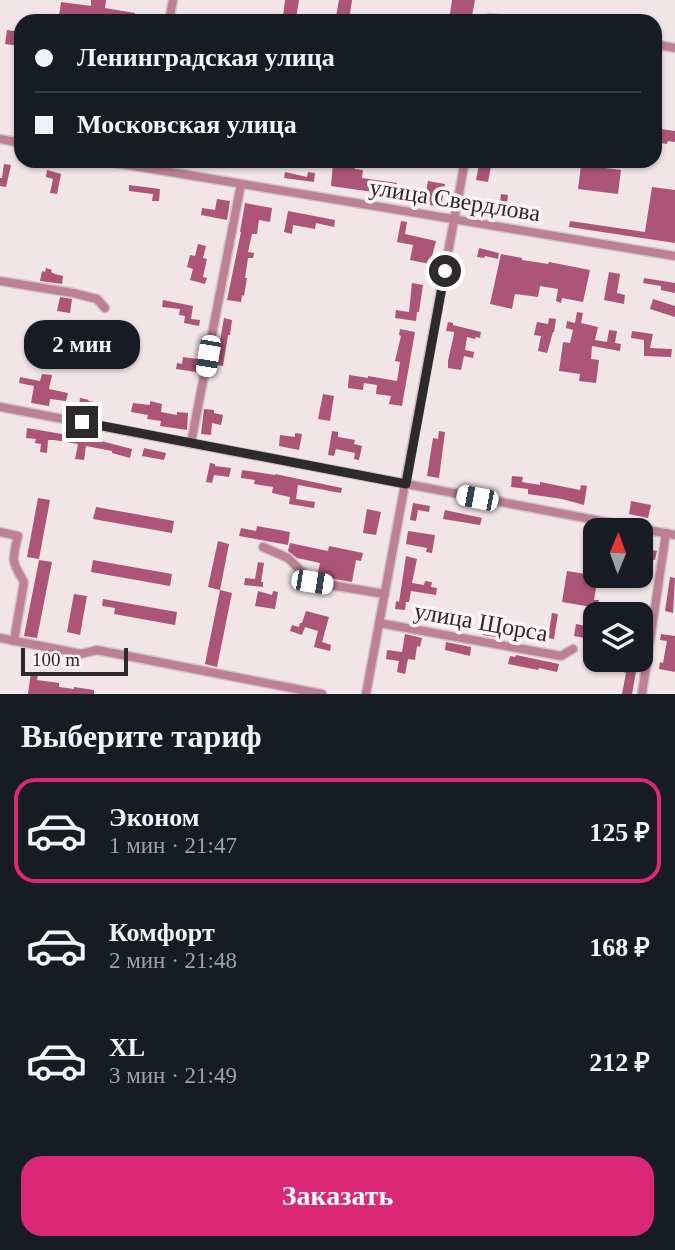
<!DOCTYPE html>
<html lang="ru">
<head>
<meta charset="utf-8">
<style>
	body { margin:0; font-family:"Times New Roman",serif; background:#20242c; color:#f1f3f6; height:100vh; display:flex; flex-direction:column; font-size:26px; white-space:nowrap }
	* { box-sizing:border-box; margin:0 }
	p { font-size:23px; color:#9ea1a6 }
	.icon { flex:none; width:38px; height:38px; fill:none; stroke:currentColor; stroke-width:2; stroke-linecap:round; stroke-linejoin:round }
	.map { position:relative; height:694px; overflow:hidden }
	.side { display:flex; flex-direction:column; background:#171b24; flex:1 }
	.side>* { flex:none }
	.guide { position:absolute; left:14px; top:14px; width:648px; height:154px; border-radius:21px; box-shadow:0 2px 5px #0004; display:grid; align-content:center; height:154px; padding:0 21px; background:#171b24 }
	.needle { width:46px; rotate:1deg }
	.controls { position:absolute; left:583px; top:518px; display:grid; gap:14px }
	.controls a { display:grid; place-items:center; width:70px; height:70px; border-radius:14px; background:#171b24; box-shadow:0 2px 5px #0004; font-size:35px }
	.scale { position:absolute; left:21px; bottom:18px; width:107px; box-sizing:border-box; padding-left:7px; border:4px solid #2e2a2b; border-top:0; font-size:19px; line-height:24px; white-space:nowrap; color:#2e2a2b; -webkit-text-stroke:5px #fff2f6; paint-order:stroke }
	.end { position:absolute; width:32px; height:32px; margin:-16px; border:9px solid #2e2a2b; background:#fff; box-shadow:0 0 0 4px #fff }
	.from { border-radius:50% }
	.bubble { position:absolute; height:49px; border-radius:21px; background:#171b24; box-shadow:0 2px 5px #0004; font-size:23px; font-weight:700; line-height:49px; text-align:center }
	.car { position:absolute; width:21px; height:42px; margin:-21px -10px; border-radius:9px; box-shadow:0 0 5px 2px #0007; background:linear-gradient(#fff 24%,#345 0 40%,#fff 0 76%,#345 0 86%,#fff 0) }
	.guide b { display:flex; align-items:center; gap:24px; height:66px; font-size:26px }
	.guide b+b { border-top:2px solid #363941 }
	.guide i { width:18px; height:18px; background:#f1f3f6 }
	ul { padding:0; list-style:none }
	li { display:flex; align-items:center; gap:21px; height:105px; margin:0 14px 10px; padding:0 7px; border:4px solid transparent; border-radius:21px }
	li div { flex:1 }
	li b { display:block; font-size:26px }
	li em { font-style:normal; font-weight:700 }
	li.selected { border-color:#db2777 }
	li>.icon { width:63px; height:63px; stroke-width:1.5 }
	h2 { padding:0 21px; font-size:32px; line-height:84px }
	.primary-button { display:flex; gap:14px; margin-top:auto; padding:14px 21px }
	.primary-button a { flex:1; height:80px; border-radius:21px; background:#db2777; color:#fff; font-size:28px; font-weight:700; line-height:80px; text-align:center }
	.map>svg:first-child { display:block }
	.building { fill:#ad5576 }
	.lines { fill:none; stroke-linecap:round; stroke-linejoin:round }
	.minor-casing { stroke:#cfc3c6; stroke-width:11 }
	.minor { stroke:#be8095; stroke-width:8 }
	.route { stroke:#2e2a2b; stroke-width:9 }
	.labels { text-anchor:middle; stroke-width:7; stroke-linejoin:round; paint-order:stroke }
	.street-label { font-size:24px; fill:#2e2a2b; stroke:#fff2f6 }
</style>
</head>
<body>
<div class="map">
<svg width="675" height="694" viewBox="0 0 675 694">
	<rect width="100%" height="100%" fill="#f2e5e8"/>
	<g class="building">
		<path d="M91,0H106L105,8L135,13L134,21H93L59,16L61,2L91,6Z"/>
		<path d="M285,0H299L296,18L283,16Z"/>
		<path d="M339,0H352L349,21H335Z"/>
		<path d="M452,0H475L471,21H449Z"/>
		<path d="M7,30L21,32L19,46L5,44Z"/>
		<path d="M654,128L675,131V142L668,141L667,144L654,142Z"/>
		<path d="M333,162L355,164V169L363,170L362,178L397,183L396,185L408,187L406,200L384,197L372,194L373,192L331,186Z"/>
		<path d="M4,164L11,165L6,187L0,186V178H2Z"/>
		<path d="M479,165L491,166L488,182L476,180Z"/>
		<path d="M581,165L621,170L618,194L578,189Z"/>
		<path d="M47,170L61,174L57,194L50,193L53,179L46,177Z"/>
		<path d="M285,172L307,177L308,172L315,173L314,182L284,178Z"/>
		<path d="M428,181L445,184L441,207L424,204Z"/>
		<path d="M129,185L160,189L159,201H152L153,194L129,191Z"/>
		<path d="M652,187L675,190V243L569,227L570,221L645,232Z"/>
		<path d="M501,194L508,195L505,218L498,216Z"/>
		<path d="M217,199L230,201L227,220L201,215L202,208L215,210Z"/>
		<path d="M245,203L272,208L270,222L259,220L257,234H252L248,252L254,253L253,258H248L245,278H247L244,296L242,295L241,302L227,300L241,232H240Z"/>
		<path d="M288,211L335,220L334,227L316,223L315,229L293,225L292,234L284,232Z"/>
		<path d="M401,221L407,222L405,234L436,241L430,264L410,260L413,245L397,242Z"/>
		<path d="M198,244L206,246L203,258L207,259L203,277L207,278L205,284L190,280L193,269L187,267L190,255L195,256Z"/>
		<path d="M479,248L499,253L498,259L485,256L484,258L477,257Z"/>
		<path d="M501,254L522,258V260L548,264L549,262L590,270L583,302L562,298L561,303L556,301L558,289L540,286L538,297L515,294L512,309L490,304Z"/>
		<path d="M46,268L52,270L51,272L55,274L63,276L62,284L40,281L42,271L45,272Z"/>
		<path d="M609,272L620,274L617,293L625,295L624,304L604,300Z"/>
		<path d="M644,278L675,283V293L661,290V286L643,283Z"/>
		<path d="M412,283L423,285L419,312H417L416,321L395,318L396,310L409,312Z"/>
		<path d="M60,297L72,299L70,313L57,311Z"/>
		<path d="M653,299L675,306V317L650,309Z"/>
		<path d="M163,300L193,306L191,319L200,320L199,326L184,323L185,316L179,315L180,309L162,307Z"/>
		<path d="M577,312L583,313L581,323L598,327L595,340L607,342L609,330L617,331L615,343L621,344L620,351L592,346L591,359L599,360L596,383L579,381L580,374L559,371L563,342L570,343L573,330L566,328L567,321L575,323Z"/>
		<path d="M224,318L232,320L230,335H228L223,366L216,365Z"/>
		<path d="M549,318L556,319L554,332H553L547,353L538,351L541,336L534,335L537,322L548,324Z"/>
		<path d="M448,322L453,323V325L481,332L480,338L476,337L475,339L467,337L465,350L474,352L473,358L464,356L461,370L448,368V361L454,334V332L446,331Z"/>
		<path d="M400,329L415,332L402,406L389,404L391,396L376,394L377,385L364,383L363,390L348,388L349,375L368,378V376L397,381L400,362L395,361L401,336L399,335Z"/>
		<path d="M632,331L653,334L650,348L672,349L671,357L644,356V340L631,338Z"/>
		<path d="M183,357L197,359L196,372L176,369L177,363L182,364Z"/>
		<path d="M42,374L52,375L49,389L68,393L66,401L50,399L49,406L31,403L34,386L19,383L20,377L40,381Z"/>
		<path d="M323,394L334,396L330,421L318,419Z"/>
		<path d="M80,398L89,400L88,401L102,403L101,414L78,411Z"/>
		<path d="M150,401L162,404L161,412L177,415V412L188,413L187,430L160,426L161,421L147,419L148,415L131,412L133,403L150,405Z"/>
		<path d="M204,409L214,410V413L223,415L221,425L212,423L211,435L201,434Z"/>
		<path d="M27,428L97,440L132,449L130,458L112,453V451L86,446L84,460L75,459L78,444L54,440H48L47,453L40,452L41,444L35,443L36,439L26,438Z"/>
		<path d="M332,431L338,432V437L355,440L354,444L362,446L359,460L354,459L355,453L336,449L334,456L328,455Z"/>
		<path d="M439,431L445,432L439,478L427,476L433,438L438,439Z"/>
		<path d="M295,433L302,434L299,450L279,446L280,435L295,437Z"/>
		<path d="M144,448L166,453L164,460L142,456Z"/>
		<path d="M210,463L215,464V466L231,468L229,477L214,475L212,483L206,482Z"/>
		<path d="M242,470L275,475V474L342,488L341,493L298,485L296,499L315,502L314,508L289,504L290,497L272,493L273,487L254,484L255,480L241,478Z"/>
		<path d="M512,476L523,477L522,482L540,485V482L580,490L581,485L587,486L584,505L562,499L528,494V489L511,487Z"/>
		<path d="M38,498L50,500L39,559L27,557Z"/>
		<path d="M631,501L651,505L648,518L629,514Z"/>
		<path d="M413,503L430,506L429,512L418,510L416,521L410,520Z"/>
		<path d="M96,507L174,521L172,533L93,519Z"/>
		<path d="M367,509L381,512L376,535L363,533Z"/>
		<path d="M445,510L482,518L480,525L443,519Z"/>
		<path d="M257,526L290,532L288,545L239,536L241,528L256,531Z"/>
		<path d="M408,531L435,535L432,553L426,552L427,548L406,544Z"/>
		<path d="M218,541L229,544L220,590L208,587Z"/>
		<path d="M290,543L328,551L329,546L363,553L361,561L356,560L352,582L317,576L320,563L297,558L288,551Z"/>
		<path d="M640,548L657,551L655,560L640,558Z"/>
		<path d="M406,556L417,559L412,583L424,585L425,581L432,582L431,587L437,588L436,595L411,591L409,602H406L405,610L395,609L396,601L399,602Z"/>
		<path d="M39,560L52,562L37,638L24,636Z"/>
		<path d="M93,560L172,574L170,586L91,572Z"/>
		<path d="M258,562L264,563L261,582H263V587L244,585L245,578L255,579Z"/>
		<path d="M567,571L598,576L594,600H599L597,608L562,602Z"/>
		<path d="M670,577L675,578L673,613L665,611Z"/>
		<path d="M220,590L232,593L217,667L205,664Z"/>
		<path d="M258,591L272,595L273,591L278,592L275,609L255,606Z"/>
		<path d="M74,594L87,596L80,635L67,632Z"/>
		<path d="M103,599L177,612L175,625L114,614L115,608L102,606Z"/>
		<path d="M306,611L329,617L322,642L331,645L330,651L314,647L318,631L305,627L302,635L290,631L292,625L299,627L300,623H302Z"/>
		<path d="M552,613L558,614L554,639L548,638Z"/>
		<path d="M486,620L492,622L491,628L502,630L501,638L483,635Z"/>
		<path d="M576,624L595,628V640L574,636Z"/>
		<path d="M405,634L422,638L420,647L417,646L415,660L408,659L405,674L397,672L399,661L386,659L387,650L402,652Z"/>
		<path d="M661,634L675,636V672L659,669L660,662L663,663L667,641L660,640Z"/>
		<path d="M446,642L471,647L470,656L445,650Z"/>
		<path d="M516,655L559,664L557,672L539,668L538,670L508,664L510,656L515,657Z"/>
		<path d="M623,660H638L632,694H622L626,673L621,671Z"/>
		<path d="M31,672L38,674L37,680L59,683V687L74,689V687L94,690V694H28Z"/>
	</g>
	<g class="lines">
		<defs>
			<g id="minor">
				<path d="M490,18L508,21"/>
				<path d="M169,21L173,0"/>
				<path d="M654,44L675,48"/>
				<path d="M0,139L21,143"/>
				<path d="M104,161L675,256"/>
				<path d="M0,281L73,293L97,299L105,308"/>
				<path d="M0,407L675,535"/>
				<path d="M191,443L241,184"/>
				<path d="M0,532L18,536C12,560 11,561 24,582L14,641"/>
				<path d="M263,547L288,558L312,582L385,594"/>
				<path d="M379,623L561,656L573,649"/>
				<path d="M0,638L81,654L97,650L322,694"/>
				<path d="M366,694L465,161"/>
				<path d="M642,694L666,533"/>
			</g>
		</defs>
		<use href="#minor" class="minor-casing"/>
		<use href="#minor" class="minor"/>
	</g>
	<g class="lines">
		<path class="route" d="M82,422L406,484L445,271"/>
	</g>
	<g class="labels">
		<g class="street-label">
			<text transform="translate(455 200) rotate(9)" y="8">улица Свердлова</text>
			<text transform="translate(481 622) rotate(10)" y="8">улица Щорса</text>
		</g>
	</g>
</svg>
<div class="controls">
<a><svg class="needle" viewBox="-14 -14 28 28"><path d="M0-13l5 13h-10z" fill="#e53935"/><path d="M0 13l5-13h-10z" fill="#9ea1a6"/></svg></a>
<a><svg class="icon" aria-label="layers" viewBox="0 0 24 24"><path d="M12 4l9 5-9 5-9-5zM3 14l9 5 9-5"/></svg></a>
</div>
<div class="scale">100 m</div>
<i class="end from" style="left:445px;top:271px"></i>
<i class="end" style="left:82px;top:422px"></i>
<div class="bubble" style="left:24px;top:320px;width:116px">2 мин</div>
<i class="car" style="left:208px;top:356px;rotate:190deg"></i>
<i class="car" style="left:477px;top:498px;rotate:281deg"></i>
<i class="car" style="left:312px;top:582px;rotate:99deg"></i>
<div class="guide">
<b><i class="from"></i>Ленинградская улица</b>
<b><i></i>Московская улица</b>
</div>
</div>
<section class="side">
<h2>Выберите тариф</h2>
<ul>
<li class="selected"><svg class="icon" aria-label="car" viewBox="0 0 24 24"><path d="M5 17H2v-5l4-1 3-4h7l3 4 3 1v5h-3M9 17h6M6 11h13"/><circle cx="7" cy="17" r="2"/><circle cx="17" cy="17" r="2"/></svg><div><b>Эконом</b><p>1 мин · 21:47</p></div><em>125 ₽</em></li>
<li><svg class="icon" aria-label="car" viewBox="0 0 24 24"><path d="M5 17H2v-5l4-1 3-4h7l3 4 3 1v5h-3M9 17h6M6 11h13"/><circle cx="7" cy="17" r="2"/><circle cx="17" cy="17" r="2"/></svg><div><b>Комфорт</b><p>2 мин · 21:48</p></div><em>168 ₽</em></li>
<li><svg class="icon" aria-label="car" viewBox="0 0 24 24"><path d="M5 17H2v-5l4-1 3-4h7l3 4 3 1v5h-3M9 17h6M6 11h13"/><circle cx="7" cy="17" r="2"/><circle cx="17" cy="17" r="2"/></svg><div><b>XL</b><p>3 мин · 21:49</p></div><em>212 ₽</em></li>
</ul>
<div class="primary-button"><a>Заказать</a></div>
</section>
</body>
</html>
